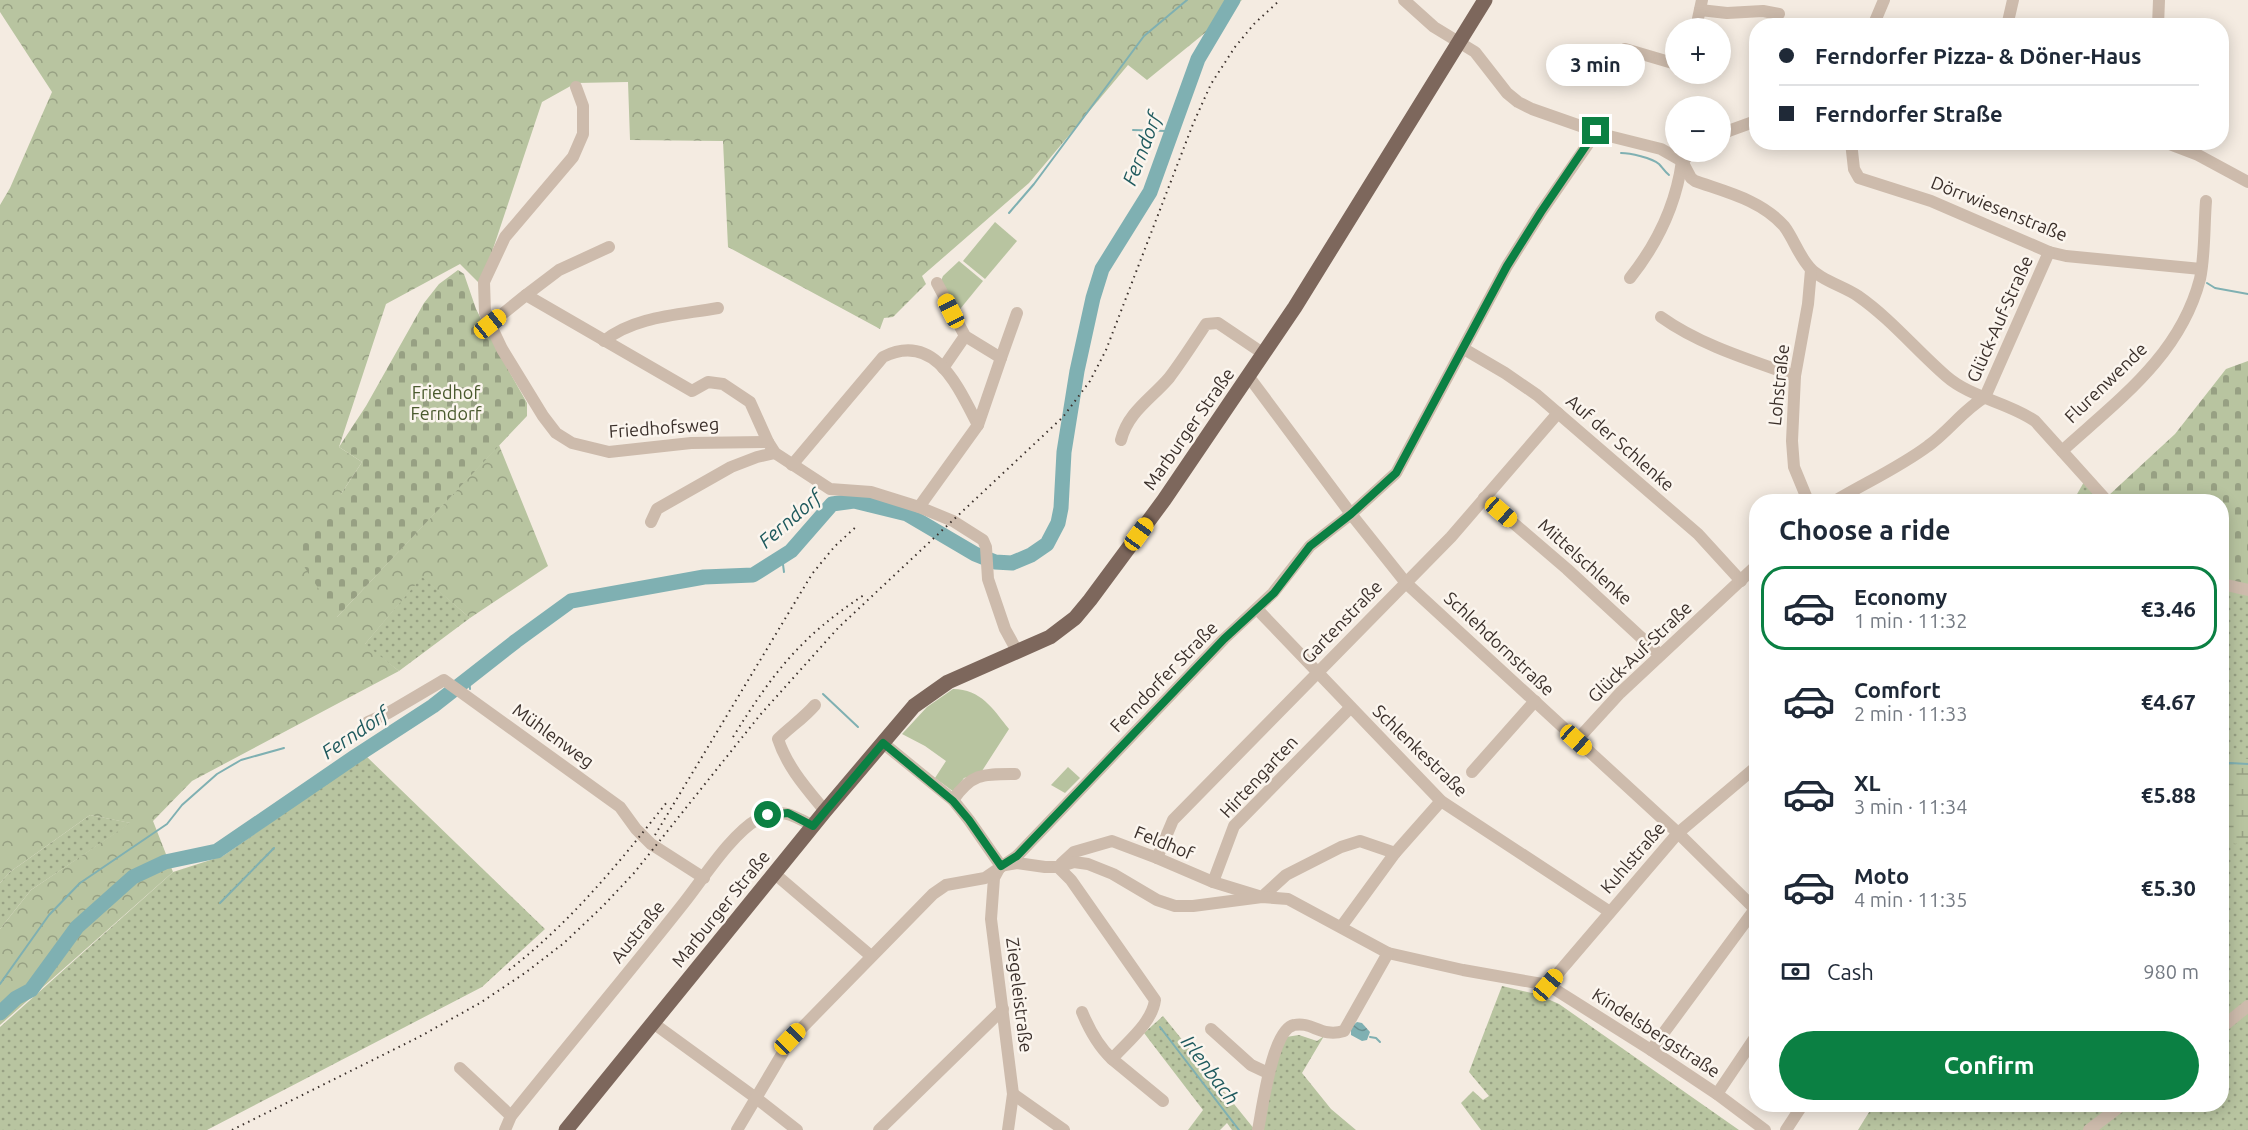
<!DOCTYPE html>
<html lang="en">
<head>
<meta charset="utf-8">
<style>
	body { margin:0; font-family:Ubuntu,sans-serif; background:#f6f6f7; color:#1f2937; height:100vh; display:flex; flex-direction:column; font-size:22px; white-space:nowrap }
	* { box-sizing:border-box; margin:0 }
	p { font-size:20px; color:#747a83 }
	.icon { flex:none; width:33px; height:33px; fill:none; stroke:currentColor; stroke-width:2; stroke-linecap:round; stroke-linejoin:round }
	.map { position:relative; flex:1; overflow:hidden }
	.panel { position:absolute; left:1749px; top:494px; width:480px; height:618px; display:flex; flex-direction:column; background:#fff; border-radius:24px; box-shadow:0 3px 15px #0003 }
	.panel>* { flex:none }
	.guide { position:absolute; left:1749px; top:18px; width:480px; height:132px; border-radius:24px; box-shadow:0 3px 15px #0003; display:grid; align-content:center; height:132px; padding:0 30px; background:#fff }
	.buttons { position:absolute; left:1665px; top:18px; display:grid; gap:12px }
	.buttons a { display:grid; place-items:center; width:66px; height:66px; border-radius:50%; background:#fff; box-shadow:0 3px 15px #0003; font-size:30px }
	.end { position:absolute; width:27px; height:27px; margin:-14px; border:8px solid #0b8043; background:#fff; box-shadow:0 0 0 3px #fff }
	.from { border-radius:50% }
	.bubble { position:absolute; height:42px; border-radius:21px; background:#fff; box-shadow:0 3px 15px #0003; font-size:20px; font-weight:600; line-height:42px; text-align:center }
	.car { position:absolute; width:18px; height:36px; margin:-18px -9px; border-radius:8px; box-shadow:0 0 4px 2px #0007; background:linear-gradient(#f5c518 24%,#345 0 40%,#f5c518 0 76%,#345 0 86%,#f5c518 0) }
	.guide b { display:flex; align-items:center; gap:21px; height:57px; font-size:22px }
	.guide b+b { border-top:2px solid #e0e1e3 }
	.guide i { width:15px; height:15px; background:#1f2937 }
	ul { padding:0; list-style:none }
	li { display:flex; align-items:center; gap:18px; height:84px; margin:0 12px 9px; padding:0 18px; border:3px solid transparent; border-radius:24px }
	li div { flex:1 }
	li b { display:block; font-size:22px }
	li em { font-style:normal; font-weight:600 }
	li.current { border-color:#0b8043 }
	li>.icon { width:54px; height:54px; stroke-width:1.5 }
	h2 { padding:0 30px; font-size:27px; line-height:72px }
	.pay { display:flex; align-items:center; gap:15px; height:66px; padding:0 30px; font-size:22px }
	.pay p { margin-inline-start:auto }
	.cta { display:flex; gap:12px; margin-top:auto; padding:12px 30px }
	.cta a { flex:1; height:69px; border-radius:36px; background:#0b8043; color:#fff; font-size:24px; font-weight:600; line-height:69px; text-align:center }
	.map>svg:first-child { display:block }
	.grass { fill:url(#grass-dots) }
	.forest { fill:url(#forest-crowns) }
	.wetland { fill:url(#wetland-marsh) }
	.cemetery { fill:url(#cemetery-stones) }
	.park { fill:#b8c4a0 }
	.water { fill:url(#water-waves) }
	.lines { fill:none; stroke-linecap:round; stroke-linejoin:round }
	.stream { stroke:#7fb0b2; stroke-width:2 }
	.river { stroke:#7fb0b2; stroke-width:15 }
	.minor { stroke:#cdbbac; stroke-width:12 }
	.major { stroke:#7d675c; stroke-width:15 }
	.rail { stroke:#3b302b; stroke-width:2; stroke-dasharray:1.5 4.5; stroke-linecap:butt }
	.route { stroke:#0b8043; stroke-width:8 }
	.labels { text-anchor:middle; stroke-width:5; stroke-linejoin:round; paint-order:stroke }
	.street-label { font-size:18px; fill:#3b302b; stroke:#fbf5ee }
	.park-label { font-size:18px; fill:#4a5a2e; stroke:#fbf5ee }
	.water-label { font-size:20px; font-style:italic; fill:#1f5a5e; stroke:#fbf5ee }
</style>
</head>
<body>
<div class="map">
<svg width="2248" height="1130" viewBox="0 0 2248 1130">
	<defs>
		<pattern id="grass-dots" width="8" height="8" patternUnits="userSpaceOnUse" patternTransform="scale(1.5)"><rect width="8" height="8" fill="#b8c4a0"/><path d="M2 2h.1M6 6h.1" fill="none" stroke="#97a083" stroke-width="1.8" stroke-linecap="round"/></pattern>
		<pattern id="forest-crowns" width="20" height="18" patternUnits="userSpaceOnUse" patternTransform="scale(1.5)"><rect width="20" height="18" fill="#b8c4a0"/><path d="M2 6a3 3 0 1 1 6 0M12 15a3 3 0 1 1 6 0" fill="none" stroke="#97a083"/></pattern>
		<pattern id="wetland-marsh" width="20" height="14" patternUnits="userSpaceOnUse" patternTransform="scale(1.5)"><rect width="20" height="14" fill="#b8c4a0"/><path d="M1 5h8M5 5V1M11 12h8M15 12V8" fill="none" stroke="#97a083"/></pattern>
		<pattern id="cemetery-stones" width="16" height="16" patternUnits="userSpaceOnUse" patternTransform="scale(1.5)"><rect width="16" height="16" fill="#b8c4a0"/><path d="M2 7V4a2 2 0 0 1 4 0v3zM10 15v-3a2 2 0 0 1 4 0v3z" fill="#97a083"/></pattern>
		<pattern id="water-waves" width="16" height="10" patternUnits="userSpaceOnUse" patternTransform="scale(1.5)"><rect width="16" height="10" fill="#7fb0b2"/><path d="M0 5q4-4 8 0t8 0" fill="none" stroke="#699091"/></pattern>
	</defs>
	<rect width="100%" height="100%" fill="#f4ebe1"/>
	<g class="grass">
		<path d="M2084,482L2113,501H2073Z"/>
		<path d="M422,576L470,618L399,671L364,645Z"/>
		<path d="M2222,580L2248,587V1130H1858L1874,1104H2222Z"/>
		<path d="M366,756L545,929L482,987L207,1130H0V1027L173,872L223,856Z"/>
		<path d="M90,815L131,823L31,890L0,929V883L10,872Z"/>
		<path d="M1502,986L1536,994L1559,1004L1739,1130H1481L1461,1103L1473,1091L1483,1100L1489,1096L1469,1072Z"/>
		<path d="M1163,1016L1255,1130H1232L1227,1123L1220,1130H1188L1203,1110L1144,1033Z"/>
		<path d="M1299,1035L1317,1041L1324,1036L1302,1073L1331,1109L1356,1130H1262L1272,1070L1286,1037Z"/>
	</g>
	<path class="forest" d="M0,0H1242L1211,28L1147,80L1128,65L1029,183L922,276L926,284L893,317L884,318L880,329L728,247L723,141L630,140L628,82L576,83L542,102L481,285L460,264L386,304L339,447L362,462L341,494L337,617L499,445L548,566L470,618L422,577L365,644L399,671L192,781L153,821L173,872L0,1025V929L31,890L130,823L90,815L10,872L0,883V205L10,188L52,92L0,12Z"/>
	<path class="wetland" d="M2222,754L2248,759V839L2235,844L2222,834Z"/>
	<g class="cemetery">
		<path d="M458,270L464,274L476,309L496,348L527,403V416L337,617L294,551L341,494L362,462L339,447L366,406L424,303L439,284Z"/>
		<path d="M2248,361V587L2222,580V501H2113L2108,496L2175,434L2226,369Z"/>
	</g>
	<g class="park">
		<path d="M995,222L1017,241L985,279L963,261Z"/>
		<path d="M959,261L983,281L956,314L940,283L943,276Z"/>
		<path d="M953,689C981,689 993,709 1009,729L980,774L964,778L954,792L935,778L946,761L925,746L902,734L927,707Z"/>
		<path d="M1068,767L1080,778L1065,793L1051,785Z"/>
	</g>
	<path class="water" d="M1357,1022L1362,1023L1370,1032L1367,1040L1362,1041L1351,1035V1027Z"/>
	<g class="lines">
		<g class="stream">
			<path d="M1133,130L1166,131L1174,127"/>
			<path d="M1621,153C1630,153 1652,158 1659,164C1662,167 1664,171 1669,175"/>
			<path d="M1009,213L1034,184L1144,36L1187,0"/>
			<path d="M2207,283L2215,288L2248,294"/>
			<path d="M782,557L784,572"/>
			<path d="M469,678L470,689"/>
			<path d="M823,694L858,727"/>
			<path d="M2222,765L2230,763L2248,764"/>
			<path d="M220,903L274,848"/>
			<path d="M0,984L49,915L80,883L167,824L182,805L217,774L241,760L284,748"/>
			<path d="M1160,1027L1239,1130"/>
			<path d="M1370,1037L1376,1038L1380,1042"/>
		</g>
		<path class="river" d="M0,1013L16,998L31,990L77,927L133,877L165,862L217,851L356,756L433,706L516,641L571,601L704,577L753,575L791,551L832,504L854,501L907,514L975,554L995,562L1012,563L1031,555L1047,544L1058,523L1061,508L1064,452L1077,371L1093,298L1102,269L1150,192L1198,59L1233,0"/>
		<g class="minor">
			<path d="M1404,0L1434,27L1475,52L1507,93L1518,102L1532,109L1609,136L1661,149L1682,161"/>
			<path d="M1700,10L1727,13L1763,11L1779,14"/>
			<path d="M1873,26L1884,0"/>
			<path d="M2007,26L2013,0"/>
			<path d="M2158,26L2159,0"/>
			<path d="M1696,28L1702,0"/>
			<path d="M1625,49L1676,64"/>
			<path d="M576,87L583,106V134L573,157L505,237L484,282L485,313L502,349L543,416L556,433L572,443L609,452L691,443L768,442L775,453L830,489L871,492L919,507L953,521L983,540L986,547L988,579L1005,629L1017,651"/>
			<path d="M1720,134L1756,121"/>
			<path d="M1851,142L1854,169L1859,178L1931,201L2049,252L2066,256L2201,269"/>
			<path d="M2164,142L2198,155L2248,182"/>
			<path d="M1682,161L1691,178L1695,181C1726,192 1761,200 1784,226C1794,239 1799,257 1811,269C1821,280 1845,287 1858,296C1891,319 1916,350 1946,376C1971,398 2008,402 2035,421L2107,501"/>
			<path d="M1682,161L1693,152"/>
			<path d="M1630,278C1657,244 1676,205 1682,161"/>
			<path d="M526,295L559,270L609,247"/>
			<path d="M1661,317C1700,345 1750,360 1795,376"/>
			<path d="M490,324L526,295L692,391L708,382L723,384L750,402L768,442"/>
			<path d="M604,341C635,316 680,315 718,308"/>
			<path d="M1464,349L1505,373L1537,395L1698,534L1741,581"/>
			<path d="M1001,358L1017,313"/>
			<path d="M943,368L965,336"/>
			<path d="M1249,377L1351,514L1406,583L1678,833L1756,910"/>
			<path d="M1121,440C1128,412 1151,399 1169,378C1182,361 1194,342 1206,324L1218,323L1264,354"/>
			<path d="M2062,451C2118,400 2180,356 2200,279C2205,256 2204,225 2206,201"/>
			<path d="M792,465L883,357C935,331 958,387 978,425"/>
			<path d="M1484,498L1567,569L1660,655"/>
			<path d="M1808,501L1794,467L1792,441L1795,376L1808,304L1811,270"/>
			<path d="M1835,501C1865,483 1900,467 1928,446C1949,431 1963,410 1985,397L2049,252"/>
			<path d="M919,507L978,425L1001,358L965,336L937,283"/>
			<path d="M651,522L657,509L731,467L757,457L775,453"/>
			<path d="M2222,584L2248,590"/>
			<path d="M1257,609L1441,801L1610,912"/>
			<path d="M815,705C804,718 790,727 778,739C787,767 807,789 825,811"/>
			<path d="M368,722L388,713L444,680L620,807L636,829L651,844L704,878"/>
			<path d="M1577,740L1620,693L1756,566"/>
			<path d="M883,743L953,800L969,820L1001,866"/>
			<path d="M1472,772L1535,701"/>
			<path d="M953,800C972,773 983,774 1015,774"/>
			<path d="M1157,858L1173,820L1451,537L1558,413"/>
			<path d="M1061,864L1074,852L1112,841L1157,858L1213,882L1262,897L1286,875L1341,847L1360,841L1395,853"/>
			<path d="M1005,865L1017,863L1045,867H1058L1074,862L1088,864L1113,874L1157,900L1175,906H1193L1262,897L1288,899L1388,953L1463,970L1548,985L1651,1050L1717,1094L1765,1130"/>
			<path d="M1000,867L994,878L991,919L1013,1094L1008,1130"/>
			<path d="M1058,867L1071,880L1155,1000C1152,1023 1127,1042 1112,1059L1163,1101"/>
			<path d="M775,874L871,956"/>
			<path d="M1213,882L1234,826L1350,708"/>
			<path d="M1341,927L1395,853L1441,801"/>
			<path d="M1548,985L1678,833L1756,767"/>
			<path d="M1082,1012C1089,1029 1098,1046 1112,1059"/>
			<path d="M653,1023L756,1098L797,1130"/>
			<path d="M2222,1027L2248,1006"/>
			<path d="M1211,1029L1251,1065L1268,1073"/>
			<path d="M1651,1050L1755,909"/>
			<path d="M460,1068L511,1116"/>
			<path d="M1013,1094L1064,1130"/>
			<path d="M1717,1094L1756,1036"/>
			<path d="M505,1130L511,1116C568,1045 627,975 683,904C703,879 731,834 758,819C781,807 793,815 813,826"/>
			<path d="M737,1130L791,1039L933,894L946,885L985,878L1017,856L1224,639L1273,593L1310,546L1351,514L1396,473L1507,266L1541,212L1597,131"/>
			<path d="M879,1130L1003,1009"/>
			<path d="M1258,1130C1262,1111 1272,1029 1294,1025C1312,1021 1321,1038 1344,1031L1388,953"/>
			<path d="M1786,1130L1803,1104"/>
			<path d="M2089,1130L2123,1104"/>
		</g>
		<path class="major" d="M566,1130L825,811L914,706L948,682L1050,637L1075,618L1090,600L1164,500L1295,307L1485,0"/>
		<g class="rail">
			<path d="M733,737C773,673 800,637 864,595"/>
			<path d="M655,835L812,574L835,546L857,526"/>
			<path d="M509,970C571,922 619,863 667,802"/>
			<path d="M232,1130L419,1037L480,1003L525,973L564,943L602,907L634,873L760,715L838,628L1063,417L1090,381L1106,350L1193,124L1211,84L1235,47L1254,24L1280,0"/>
		</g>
	</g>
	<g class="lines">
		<path class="route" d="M768,815L788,813L813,826L883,743L953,801L969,820L1001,866L1017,856L1224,639L1274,593L1310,546L1351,514L1396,473L1507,266L1541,212L1596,131"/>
	</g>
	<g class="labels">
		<g class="street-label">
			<text transform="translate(1999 209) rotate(22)" y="6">Dörrwiesenstraße</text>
			<text transform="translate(2000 319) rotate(-66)" y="6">Glück-Auf-Straße</text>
			<text transform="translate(2106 383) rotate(-44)" y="6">Flurenwende</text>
			<text transform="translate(1779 385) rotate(-84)" y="6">Lohstraße</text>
			<text transform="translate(664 428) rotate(-4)" y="6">Friedhofsweg</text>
			<text transform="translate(1189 429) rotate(-55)" y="6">Marburger Straße</text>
			<text transform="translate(1620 443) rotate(41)" y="6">Auf der Schlenke</text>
			<text transform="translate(1585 562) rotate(42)" y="6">Mittelschlenke</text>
			<text transform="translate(1342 622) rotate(-46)" y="6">Gartenstraße</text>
			<text transform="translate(1499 644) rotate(43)" y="6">Schlehdornstraße</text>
			<text transform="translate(1640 652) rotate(-44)" y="6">Glück-Auf-Straße</text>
			<text transform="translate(1164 677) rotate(-46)" y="6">Ferndorfer Straße</text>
			<text transform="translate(553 736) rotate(36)" y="6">Mühlenweg</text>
			<text transform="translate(1420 751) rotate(44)" y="6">Schlenkestraße</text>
			<text transform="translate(1259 777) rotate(-47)" y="6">Hirtengarten</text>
			<text transform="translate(1164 843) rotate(22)" y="6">Feldhof</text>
			<text transform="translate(1633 858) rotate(-49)" y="6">Kuhlstraße</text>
			<text transform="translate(721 909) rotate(-51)" y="6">Marburger Straße</text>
			<text transform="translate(638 932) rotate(-51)" y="6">Austraße</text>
			<text transform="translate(1019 995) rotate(83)" y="6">Ziegeleistraße</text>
			<text transform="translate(1656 1033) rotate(33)" y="6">Kindelsbergstraße</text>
		</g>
		<g class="park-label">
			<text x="446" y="399">Friedhof<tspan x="446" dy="21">Ferndorf</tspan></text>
		</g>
		<g class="water-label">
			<text transform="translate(1142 149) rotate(-69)" y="7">Ferndorf</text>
			<text transform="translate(790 519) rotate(-41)" y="7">Ferndorf</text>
			<text transform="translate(355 733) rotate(-34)" y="7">Ferndorf</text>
			<text transform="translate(1210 1070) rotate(53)" y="7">Irlenbach</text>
		</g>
	</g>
</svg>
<div class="buttons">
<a>+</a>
<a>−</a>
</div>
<i class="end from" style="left:768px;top:815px"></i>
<i class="end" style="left:1596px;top:131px"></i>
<div class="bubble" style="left:1546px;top:44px;width:99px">3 min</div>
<i class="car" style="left:951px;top:311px;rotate:333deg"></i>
<i class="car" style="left:490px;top:324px;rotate:51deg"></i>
<i class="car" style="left:1501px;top:512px;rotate:131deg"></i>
<i class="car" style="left:1139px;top:534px;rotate:36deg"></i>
<i class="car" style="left:1576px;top:740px;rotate:132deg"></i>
<i class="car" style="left:1548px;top:985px;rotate:40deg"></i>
<i class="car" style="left:790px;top:1039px;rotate:44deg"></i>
<div class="guide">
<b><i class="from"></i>Ferndorfer Pizza- &amp; Döner-Haus</b>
<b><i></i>Ferndorfer Straße</b>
</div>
<section class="panel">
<h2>Choose a ride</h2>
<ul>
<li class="current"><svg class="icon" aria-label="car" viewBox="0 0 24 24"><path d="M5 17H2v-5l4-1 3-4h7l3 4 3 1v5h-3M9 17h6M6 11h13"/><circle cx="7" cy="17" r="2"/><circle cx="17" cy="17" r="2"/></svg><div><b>Economy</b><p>1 min · 11:32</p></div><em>€3.46</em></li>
<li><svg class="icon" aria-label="car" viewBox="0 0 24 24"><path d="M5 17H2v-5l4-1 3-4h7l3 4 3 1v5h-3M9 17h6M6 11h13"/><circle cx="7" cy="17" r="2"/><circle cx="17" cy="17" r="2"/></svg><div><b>Comfort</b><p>2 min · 11:33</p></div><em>€4.67</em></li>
<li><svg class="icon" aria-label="car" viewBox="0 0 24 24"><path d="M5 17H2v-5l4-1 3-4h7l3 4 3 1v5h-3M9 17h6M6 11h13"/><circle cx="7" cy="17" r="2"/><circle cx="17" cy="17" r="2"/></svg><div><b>XL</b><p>3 min · 11:34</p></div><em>€5.88</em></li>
<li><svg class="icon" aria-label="car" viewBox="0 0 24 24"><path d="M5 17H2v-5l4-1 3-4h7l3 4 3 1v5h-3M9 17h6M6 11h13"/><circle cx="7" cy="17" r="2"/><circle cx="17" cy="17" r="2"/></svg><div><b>Moto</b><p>4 min · 11:35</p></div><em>€5.30</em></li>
</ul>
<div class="pay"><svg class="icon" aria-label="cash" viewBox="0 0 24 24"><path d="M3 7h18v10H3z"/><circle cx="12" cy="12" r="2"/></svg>Cash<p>980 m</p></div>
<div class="cta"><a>Confirm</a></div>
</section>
</div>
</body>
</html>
